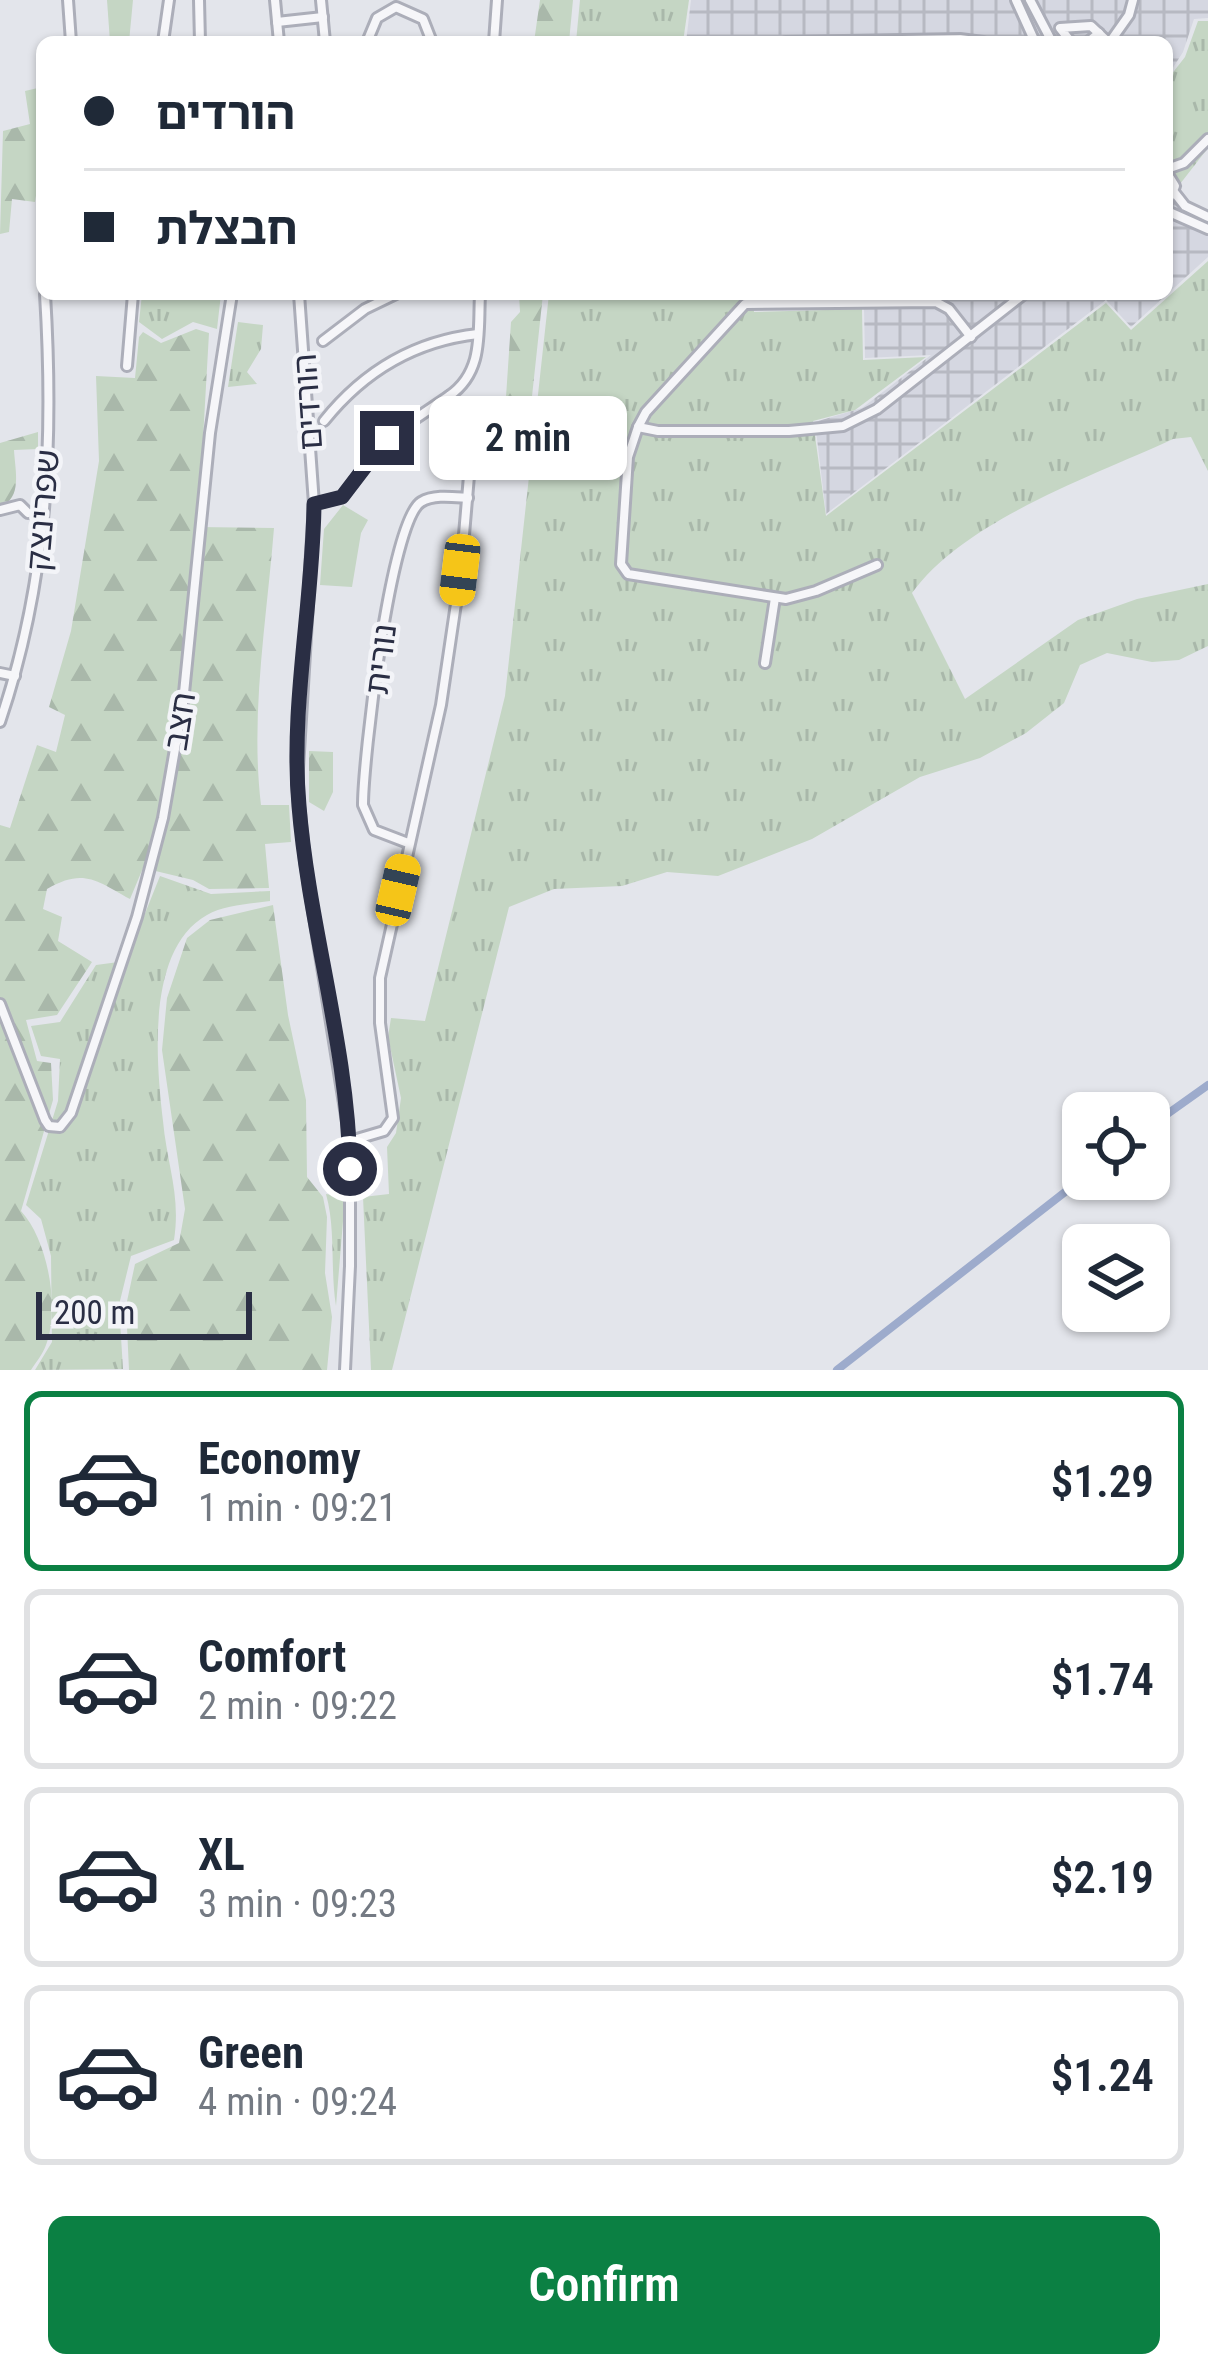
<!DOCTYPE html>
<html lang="en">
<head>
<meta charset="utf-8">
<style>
	body { margin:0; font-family:"Roboto Condensed","Noto Sans Hebrew",sans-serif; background:#f6f6f7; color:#1f2937; height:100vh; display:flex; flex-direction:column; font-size:45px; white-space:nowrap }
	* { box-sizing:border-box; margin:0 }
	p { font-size:39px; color:#747a83 }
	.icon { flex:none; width:66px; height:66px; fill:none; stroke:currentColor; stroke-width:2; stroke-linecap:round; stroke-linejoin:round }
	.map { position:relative; height:1370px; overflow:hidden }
	.sheet { display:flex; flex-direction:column; background:#fff; flex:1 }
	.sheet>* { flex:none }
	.top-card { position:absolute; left:36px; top:36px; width:1137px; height:264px; border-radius:18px; box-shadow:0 3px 9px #0004; display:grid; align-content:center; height:264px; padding:0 48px; background:#fff }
	.fabs { position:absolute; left:1062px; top:1092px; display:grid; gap:24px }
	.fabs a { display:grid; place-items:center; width:108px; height:108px; border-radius:18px; background:#fff; box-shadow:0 3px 9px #0004; font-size:60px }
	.scale { position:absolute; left:36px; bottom:30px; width:216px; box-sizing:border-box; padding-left:12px; border:6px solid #2a2e44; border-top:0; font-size:33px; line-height:42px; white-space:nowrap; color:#2a2e44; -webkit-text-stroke:9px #f3f4f8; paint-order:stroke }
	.end { position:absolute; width:54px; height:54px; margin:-27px; border:15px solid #2a2e44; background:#fff; box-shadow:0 0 0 6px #fff }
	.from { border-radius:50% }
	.bubble { position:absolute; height:84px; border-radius:18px; background:#fff; box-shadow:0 3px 9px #0004; font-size:39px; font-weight:600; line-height:84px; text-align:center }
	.car { position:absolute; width:36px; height:72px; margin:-36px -18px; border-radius:15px; box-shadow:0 0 9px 3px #0007; background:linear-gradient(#f5c518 24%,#345 0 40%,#f5c518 0 76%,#345 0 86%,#f5c518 0) }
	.top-card b { display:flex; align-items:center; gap:42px; height:114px; font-size:45px }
	.top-card b+b { border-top:3px solid #e0e1e3 }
	.top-card i { width:30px; height:30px; background:#1f2937 }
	ul { padding:21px 0 0; list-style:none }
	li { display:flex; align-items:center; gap:36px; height:180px; margin:0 24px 18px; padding:0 24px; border:6px solid #e0e1e3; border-radius:18px }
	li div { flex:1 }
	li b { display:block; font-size:45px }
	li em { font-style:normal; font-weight:600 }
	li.selected { border-color:#0b8043 }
	li>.icon { width:108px; height:108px; stroke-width:1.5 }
	.action { display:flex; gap:24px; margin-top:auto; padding:24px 48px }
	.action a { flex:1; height:138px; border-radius:18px; background:#0b8043; color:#fff; font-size:48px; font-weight:600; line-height:138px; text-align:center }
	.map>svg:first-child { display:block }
	.industrial { fill:url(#industrial-grid) }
	.grass { fill:url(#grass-tufts) }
	.forest { fill:url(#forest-firs) }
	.park { fill:#c5d6c4 }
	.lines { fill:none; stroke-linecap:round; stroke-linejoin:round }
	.canal { stroke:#9dabcc; stroke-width:8 }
	.minor-casing { stroke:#acaeb9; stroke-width:14 }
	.minor { stroke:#f6f6f9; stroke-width:8 }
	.route { stroke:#2a2e44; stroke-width:15 }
	.labels { text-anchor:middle; stroke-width:9; stroke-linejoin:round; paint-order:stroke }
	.street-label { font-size:33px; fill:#2a2e44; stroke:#f3f4f8 }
</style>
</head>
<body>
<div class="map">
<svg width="1208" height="1370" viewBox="0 0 1208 1370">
	<defs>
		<pattern id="industrial-grid" width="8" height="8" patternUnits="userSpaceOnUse" patternTransform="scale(3)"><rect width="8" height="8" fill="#d5d7e1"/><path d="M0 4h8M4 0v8" fill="none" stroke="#b7b9c2"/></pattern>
		<pattern id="grass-tufts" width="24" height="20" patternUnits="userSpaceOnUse" patternTransform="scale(3)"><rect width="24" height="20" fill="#c5d6c4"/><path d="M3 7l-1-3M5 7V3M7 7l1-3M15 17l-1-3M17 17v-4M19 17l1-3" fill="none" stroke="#a9b8aa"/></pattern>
		<pattern id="forest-firs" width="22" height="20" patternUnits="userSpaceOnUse" patternTransform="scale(3)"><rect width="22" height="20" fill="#c5d6c4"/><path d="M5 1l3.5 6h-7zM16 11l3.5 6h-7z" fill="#a9b8aa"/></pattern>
	</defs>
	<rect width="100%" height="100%" fill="#e3e5eb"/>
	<g class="industrial">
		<path d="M691,0H1208V18L1194,19L1183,52L1167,77V42H686Z"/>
		<path d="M1167,178L1208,227V257L1131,327L1106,300L826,514L815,422L862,408L931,355L865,358L864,307L756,309V294H1167Z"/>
	</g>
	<g class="grass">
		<path d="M107,0H133L129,42H110Z"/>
		<path d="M580,0H689L683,42H576Z"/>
		<path d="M1198,21H1208V148L1180,184L1167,169V80L1185,57Z"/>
		<path d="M1208,261V471L1191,437L1173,439C1091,477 965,520 912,593L965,699L1078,620L1137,599L1208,584V646L1179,660L1152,662L1107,653L1080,665L1064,703L1026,733L980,758L920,777L812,839L718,876L667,872L622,886L554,889L509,907L392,1370H371L363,1197L389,1194L387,1147L396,1133L401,1098L388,1037L391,1018L425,1021L505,696L549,294H753L754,312L862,309L863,360L926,357L855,410L813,421L826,516L1106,303L1131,330Z"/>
		<path d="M142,294H221L217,329L193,322L162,339L139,322Z"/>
		<path d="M238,322L263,325L261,349L247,372L257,384L228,387Z"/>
		<path d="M160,876L211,894L270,891V901C250,904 224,905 207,915C146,949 156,1061 163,1121C167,1165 181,1195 174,1240L131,1256L119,1305L123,1369L35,1370L52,1342L51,1256L41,1219L26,1205L58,1101L60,1059L41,1056L31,1026L60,1022L96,965L126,961Z"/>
		<path d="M326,1194L345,1197L336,1306C330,1269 336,1230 326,1194Z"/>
	</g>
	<g class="forest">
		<path d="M540,0H573L569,42H534Z"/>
		<path d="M42,87V156L35,202L12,199L9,232L0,234L3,131L30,124L25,91Z"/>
		<path d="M519,294H543L530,415L521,421L505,412L511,322L520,312Z"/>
		<path d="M196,329L209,333L198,527L274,528C267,618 250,714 261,805H289L291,842L265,844L269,888L209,889L193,880L143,868L130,899C96,880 83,868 47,889L43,909L62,917L58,941L92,962L57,1015L26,1020L37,1061L51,1063L53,1100L21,1211C48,1240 60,1308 46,1345C43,1354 36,1362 31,1370H0V825L10,828L37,745L56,752L65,715L49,707L71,631L99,461L96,376L135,378L139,337L143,332L161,343Z"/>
		<path d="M38,432V449L14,450C15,470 23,499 0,506V443Z"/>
		<path d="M309,751L333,752V792L324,811L309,802Z"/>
		<path d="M273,905L288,1015L306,1100L307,1177L323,1197L327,1217L325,1273L332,1317L327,1370H129L126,1306L135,1264L179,1243L185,1209L162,1050L167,998L187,938L210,920Z"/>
	</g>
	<path class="park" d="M343,505L368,520L361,533L352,587L320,585L324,529Z"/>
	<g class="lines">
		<g class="canal">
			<path d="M1149,1127L1208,1085"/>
			<path d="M837,1370L1083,1178"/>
		</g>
		<defs>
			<g id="minor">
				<path d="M68,0L71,42"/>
				<path d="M199,0L200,42"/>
				<path d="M275,0L279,42"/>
				<path d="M321,0L325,42"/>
				<path d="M1016,0L1035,42"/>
				<path d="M1030,0L1052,42"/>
				<path d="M277,22L323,17"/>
				<path d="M163,42L169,0"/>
				<path d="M367,42L377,18L396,7L423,19L432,42"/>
				<path d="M494,42L497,0"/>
				<path d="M786,42L960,39L983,42"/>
				<path d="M1071,42L1060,28L1091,26L1108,42"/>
				<path d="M1088,42L1099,33"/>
				<path d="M1110,42L1129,15L1133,0"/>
				<path d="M1167,169L1184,163L1208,139"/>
				<path d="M1167,173L1175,186L1167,203"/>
				<path d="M1174,192L1185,206L1208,217"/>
				<path d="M1167,211L1208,229"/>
				<path d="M299,294L314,504L297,785L305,861L350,1141V1266L345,1370"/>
				<path d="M323,341L365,309L396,294"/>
				<path d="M127,366L133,294"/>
				<path d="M324,421C364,371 414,341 478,334"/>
				<path d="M638,427L658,431H789L843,426L877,409L1024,294"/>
				<path d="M314,504L342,497L387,438L449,396"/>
				<path d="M0,510L20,505L28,513"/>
				<path d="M877,565L816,591L786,599L628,574L621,564L628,457L638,427L646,412L745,304L936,302L949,309L971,337"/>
				<path d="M765,663L775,598"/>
				<path d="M0,673L15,676"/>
				<path d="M0,722C48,581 54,442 45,294"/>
				<path d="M408,843L374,830L363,805C363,762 390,522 421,502C434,494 453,497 468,498"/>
				<path d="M0,1004L45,1120L49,1126L60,1127L71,1113L137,917L163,818L183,703L210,433L232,294"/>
				<path d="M350,1141L384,1131L393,1118L380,1023V978L441,705L461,570L470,464L466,438L449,396C484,372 478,333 480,294"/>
			</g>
		</defs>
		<use href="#minor" class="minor-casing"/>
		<use href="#minor" class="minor"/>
	</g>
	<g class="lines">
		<path class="route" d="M350,1169C348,1047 309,928 299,806C290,706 313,604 314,504L342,497L387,438"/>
	</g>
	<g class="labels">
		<g class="street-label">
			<text transform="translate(307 402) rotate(-94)" y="12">הורדים</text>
			<text transform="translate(42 510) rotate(-85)" y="12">שפרינצק</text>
			<text transform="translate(380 659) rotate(-83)" y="12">נורית</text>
			<text transform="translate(179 721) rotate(-81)" y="12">חצב</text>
		</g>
	</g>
</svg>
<div class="fabs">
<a><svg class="icon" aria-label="locate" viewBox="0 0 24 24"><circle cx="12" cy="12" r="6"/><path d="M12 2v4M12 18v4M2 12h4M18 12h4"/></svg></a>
<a><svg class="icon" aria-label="layers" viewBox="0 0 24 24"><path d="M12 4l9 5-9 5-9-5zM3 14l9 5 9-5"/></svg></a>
</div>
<div class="scale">200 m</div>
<i class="end from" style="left:350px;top:1169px"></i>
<i class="end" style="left:387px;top:438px"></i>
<div class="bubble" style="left:429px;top:396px;width:198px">2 min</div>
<i class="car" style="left:460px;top:570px;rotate:187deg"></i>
<i class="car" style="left:398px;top:890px;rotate:13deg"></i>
<div class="top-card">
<b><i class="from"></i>הורדים</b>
<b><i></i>חבצלת</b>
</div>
</div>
<section class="sheet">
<ul>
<li class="selected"><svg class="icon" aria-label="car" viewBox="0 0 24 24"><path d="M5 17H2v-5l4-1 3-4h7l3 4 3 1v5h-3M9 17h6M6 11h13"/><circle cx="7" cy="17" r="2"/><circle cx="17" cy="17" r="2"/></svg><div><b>Economy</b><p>1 min · 09:21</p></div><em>$1.29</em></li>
<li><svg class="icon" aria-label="car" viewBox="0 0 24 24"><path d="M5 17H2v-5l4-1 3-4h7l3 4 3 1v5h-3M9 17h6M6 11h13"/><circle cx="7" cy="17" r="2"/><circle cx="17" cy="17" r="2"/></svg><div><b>Comfort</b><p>2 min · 09:22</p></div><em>$1.74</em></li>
<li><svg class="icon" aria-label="car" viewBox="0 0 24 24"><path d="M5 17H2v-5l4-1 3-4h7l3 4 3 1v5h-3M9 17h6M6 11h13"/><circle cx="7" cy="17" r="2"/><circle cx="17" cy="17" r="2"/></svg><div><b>XL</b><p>3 min · 09:23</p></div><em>$2.19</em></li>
<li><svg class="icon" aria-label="car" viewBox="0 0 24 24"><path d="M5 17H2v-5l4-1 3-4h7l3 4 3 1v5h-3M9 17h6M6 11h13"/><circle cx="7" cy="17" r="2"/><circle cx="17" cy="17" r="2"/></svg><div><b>Green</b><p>4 min · 09:24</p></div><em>$1.24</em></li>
</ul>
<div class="action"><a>Confirm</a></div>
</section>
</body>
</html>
